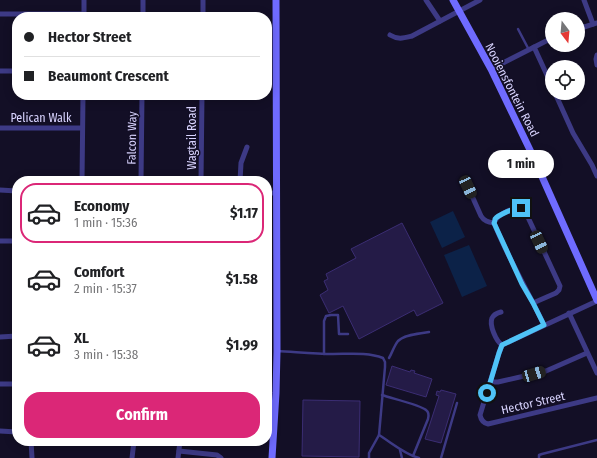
<!DOCTYPE html>
<html lang="en">
<head>
<meta charset="utf-8">
<style>
	body { margin:0; font-family:"Fira Sans Condensed",sans-serif; background:#f2f2f2; color:#202124; height:100vh; display:flex; flex-direction:column; font-size:15px; white-space:nowrap }
	* { box-sizing:border-box; margin:0 }
	p { font-size:13px; color:#757577 }
	.icon { flex:none; width:22px; height:22px; fill:none; stroke:currentColor; stroke-width:2; stroke-linecap:round; stroke-linejoin:round }
	.map { position:relative; flex:1; overflow:hidden }
	.details { position:absolute; left:12px; top:176px; width:260px; height:270px; display:flex; flex-direction:column; background:#fff; border-radius:16px; box-shadow:0 2px 10px #0003 }
	.details>* { flex:none }
	.guide { position:absolute; left:12px; top:12px; width:260px; height:88px; border-radius:16px; box-shadow:0 2px 10px #0003; display:grid; align-content:center; height:88px; padding:0 12px; background:#fff }
	.needle { width:26px; rotate:164deg }
	.controls { position:absolute; left:545px; top:12px; display:grid; gap:8px }
	.controls a { display:grid; place-items:center; width:40px; height:40px; border-radius:50%; background:#fff; box-shadow:0 2px 10px #0003; font-size:20px }
	.end { position:absolute; width:18px; height:18px; margin:-9px; border:5px solid #4fc3f7; background:#111; box-shadow:0 0 0 2px #111 }
	.from { border-radius:50% }
	.bubble { position:absolute; height:28px; border-radius:14px; background:#fff; box-shadow:0 2px 10px #0003; font-size:13px; font-weight:700; line-height:28px; text-align:center }
	.car { position:absolute; width:12px; height:24px; margin:-12px -6px; border-radius:5px; box-shadow:0 0 3px 1px #0007; background:linear-gradient(#222 24%,#8ab4d8 0 40%,#222 0 76%,#8ab4d8 0 86%,#222 0) }
	.guide b { display:flex; align-items:center; gap:14px; height:38px; font-size:15px }
	.guide b+b { border-top:1px solid #e0e0e0 }
	.guide i { width:10px; height:10px; background:#202124 }
	ul { padding:7px 0 0; list-style:none }
	li { display:flex; align-items:center; gap:12px; height:60px; margin:0 8px 6px; padding:0 4px; border:2px solid transparent; border-radius:16px }
	li div { flex:1 }
	li b { display:block; font-size:15px }
	li em { font-style:normal; font-weight:700 }
	li.active { border-color:#db2777 }
	li>.icon { width:36px; height:36px; stroke-width:1.5 }
	.cta { display:flex; gap:8px; margin-top:auto; padding:8px 12px }
	.cta a { flex:1; height:46px; border-radius:16px; background:#db2777; color:#fff; font-size:16px; font-weight:700; line-height:46px; text-align:center }
	.map>svg:first-child { display:block }
	.water { fill:#0c2248 }
	.building { fill:#241b47; stroke:#3b2d73 }
	.lines { fill:none; stroke-linecap:round; stroke-linejoin:round }
	.lane { stroke:#3d3a85; stroke-width:2.5 }
	.street { stroke:#3d3a85; stroke-width:5 }
	.secondary { stroke:#6f6bff; stroke-width:7 }
	.route { stroke:#4fc3f7; stroke-width:5 }
	.labels { text-anchor:middle; stroke-width:3; stroke-linejoin:round; paint-order:stroke }
	.street-label { font-size:12px; fill:#d9d4ff; stroke:#130f26 }
</style>
</head>
<body>
<div class="map">
<svg width="597" height="458" viewBox="0 0 597 458">
	<rect width="100%" height="100%" fill="#130f26"/>
	<g class="water">
		<path d="M453,211L465,237L442,248L430,222Z"/>
		<path d="M469,245L487,286L462,297L444,255Z"/>
	</g>
	<g class="building">
		<path d="M402,223L443,303L417,316L414,310L359,339L343,306L329,313L320,295L328,290L324,281L328,279L326,274L356,258L351,249Z"/>
		<path d="M392,366L410,372L411,370L415,371L414,373L432,379L426,397L386,385Z"/>
		<path d="M441,390L456,394L441,443L425,439L439,396L436,395L437,391L440,392Z"/>
		<path d="M303,400L360,401L359,457L302,456Z"/>
	</g>
	<g class="lines">
		<g class="lane">
			<path d="M518,29L529,50"/>
			<path d="M277,351C296,352 315,354 333,354C349,354 368,352 383,358L385,362V367L379,435L369,453V458"/>
			<path d="M324,354V321L326,316L331,315H338L339,334H348"/>
			<path d="M389,358C392,353 394,346 398,341C405,334 420,334 429,332"/>
			<path d="M382,395C390,398 421,405 426,410C429,412 429,415 428,419L413,456"/>
			<path d="M379,435C392,443 404,454 419,458"/>
			<path d="M400,450L402,458"/>
			<path d="M441,458L457,403"/>
			<path d="M539,458V455L542,454L597,440"/>
		</g>
		<g class="street">
			<path d="M84,0V16"/>
			<path d="M426,0L440,21"/>
			<path d="M584,0L593,24"/>
			<path d="M0,14H84"/>
			<path d="M143,17V0"/>
			<path d="M203,17V0"/>
			<path d="M578,29L597,23"/>
			<path d="M390,35C398,40 404,38 412,36L480,0"/>
			<path d="M534,47L552,86"/>
			<path d="M597,55L596,59L597,65"/>
			<path d="M491,69L552,38"/>
			<path d="M0,71H17"/>
			<path d="M555,93L573,133L592,165L597,176"/>
			<path d="M0,128H82"/>
			<path d="M82,181L83,95"/>
			<path d="M141,181L142,95"/>
			<path d="M201,181L202,95"/>
			<path d="M240,181L241,163L247,147"/>
			<path d="M468,187L481,216C484,221 488,222 494,223"/>
			<path d="M0,190L17,191"/>
			<path d="M267,193H277"/>
			<path d="M0,241H17"/>
			<path d="M533,303L556,293L559,290L560,286L526,213C524,209 522,208 518,207C510,210 497,214 494,223C508,258 528,291 544,325"/>
			<path d="M501,312C497,313 494,314 492,318C489,325 496,341 502,345"/>
			<path d="M569,313L597,373"/>
			<path d="M0,337L17,336"/>
			<path d="M502,345L499,353L480,415C481,420 483,423 488,424L597,398"/>
			<path d="M502,345L597,301"/>
			<path d="M491,382H498L546,371L587,353"/>
			<path d="M0,384H17"/>
			<path d="M0,431L17,432"/>
			<path d="M31,441L32,458"/>
			<path d="M179,451L217,455L221,458"/>
			<path d="M132,458L134,441"/>
			<path d="M178,458L180,441"/>
		</g>
		<g class="secondary">
			<path d="M453,0L491,69L531,152L597,300"/>
			<path d="M272,458L276,393L277,351L276,0"/>
		</g>
	</g>
	<g class="lines">
		<path class="route" d="M487,393L499,353L502,345L544,325L533,303L522,284L494,223C495,221 495,220 495,219C498,215 516,207 521,208"/>
	</g>
	<g class="labels">
		<g class="street-label">
			<text transform="translate(512 90) rotate(63)" y="4">Nooiensfontein Road</text>
			<text x="41" y="122">Pelican Walk</text>
			<text transform="translate(132 138) rotate(-89)" y="4">Falcon Way</text>
			<text transform="translate(192 138) rotate(-90)" y="4">Wagtail Road</text>
			<text transform="translate(533 403) rotate(-13)" y="4">Hector Street</text>
		</g>
	</g>
</svg>
<div class="controls">
<a><svg class="needle" viewBox="-14 -14 28 28"><path d="M0-13l5 13h-10z" fill="#e53935"/><path d="M0 13l5-13h-10z" fill="#757577"/></svg></a>
<a><svg class="icon" aria-label="locate" viewBox="0 0 24 24"><circle cx="12" cy="12" r="6"/><path d="M12 2v4M12 18v4M2 12h4M18 12h4"/></svg></a>
</div>
<i class="end from" style="left:487px;top:393px"></i>
<i class="end" style="left:521px;top:208px"></i>
<div class="bubble" style="left:488px;top:150px;width:66px">1 min</div>
<i class="car" style="left:468px;top:187px;rotate:155deg"></i>
<i class="car" style="left:539px;top:242px;rotate:155deg"></i>
<i class="car" style="left:534px;top:374px;rotate:74deg"></i>
<div class="guide">
<b><i class="from"></i>Hector Street</b>
<b><i></i>Beaumont Crescent</b>
</div>
<section class="details">
<ul>
<li class="active"><svg class="icon" aria-label="car" viewBox="0 0 24 24"><path d="M5 17H2v-5l4-1 3-4h7l3 4 3 1v5h-3M9 17h6M6 11h13"/><circle cx="7" cy="17" r="2"/><circle cx="17" cy="17" r="2"/></svg><div><b>Economy</b><p>1 min · 15:36</p></div><em>$1.17</em></li>
<li><svg class="icon" aria-label="car" viewBox="0 0 24 24"><path d="M5 17H2v-5l4-1 3-4h7l3 4 3 1v5h-3M9 17h6M6 11h13"/><circle cx="7" cy="17" r="2"/><circle cx="17" cy="17" r="2"/></svg><div><b>Comfort</b><p>2 min · 15:37</p></div><em>$1.58</em></li>
<li><svg class="icon" aria-label="car" viewBox="0 0 24 24"><path d="M5 17H2v-5l4-1 3-4h7l3 4 3 1v5h-3M9 17h6M6 11h13"/><circle cx="7" cy="17" r="2"/><circle cx="17" cy="17" r="2"/></svg><div><b>XL</b><p>3 min · 15:38</p></div><em>$1.99</em></li>
</ul>
<div class="cta"><a>Confirm</a></div>
</section>
</div>
</body>
</html>
